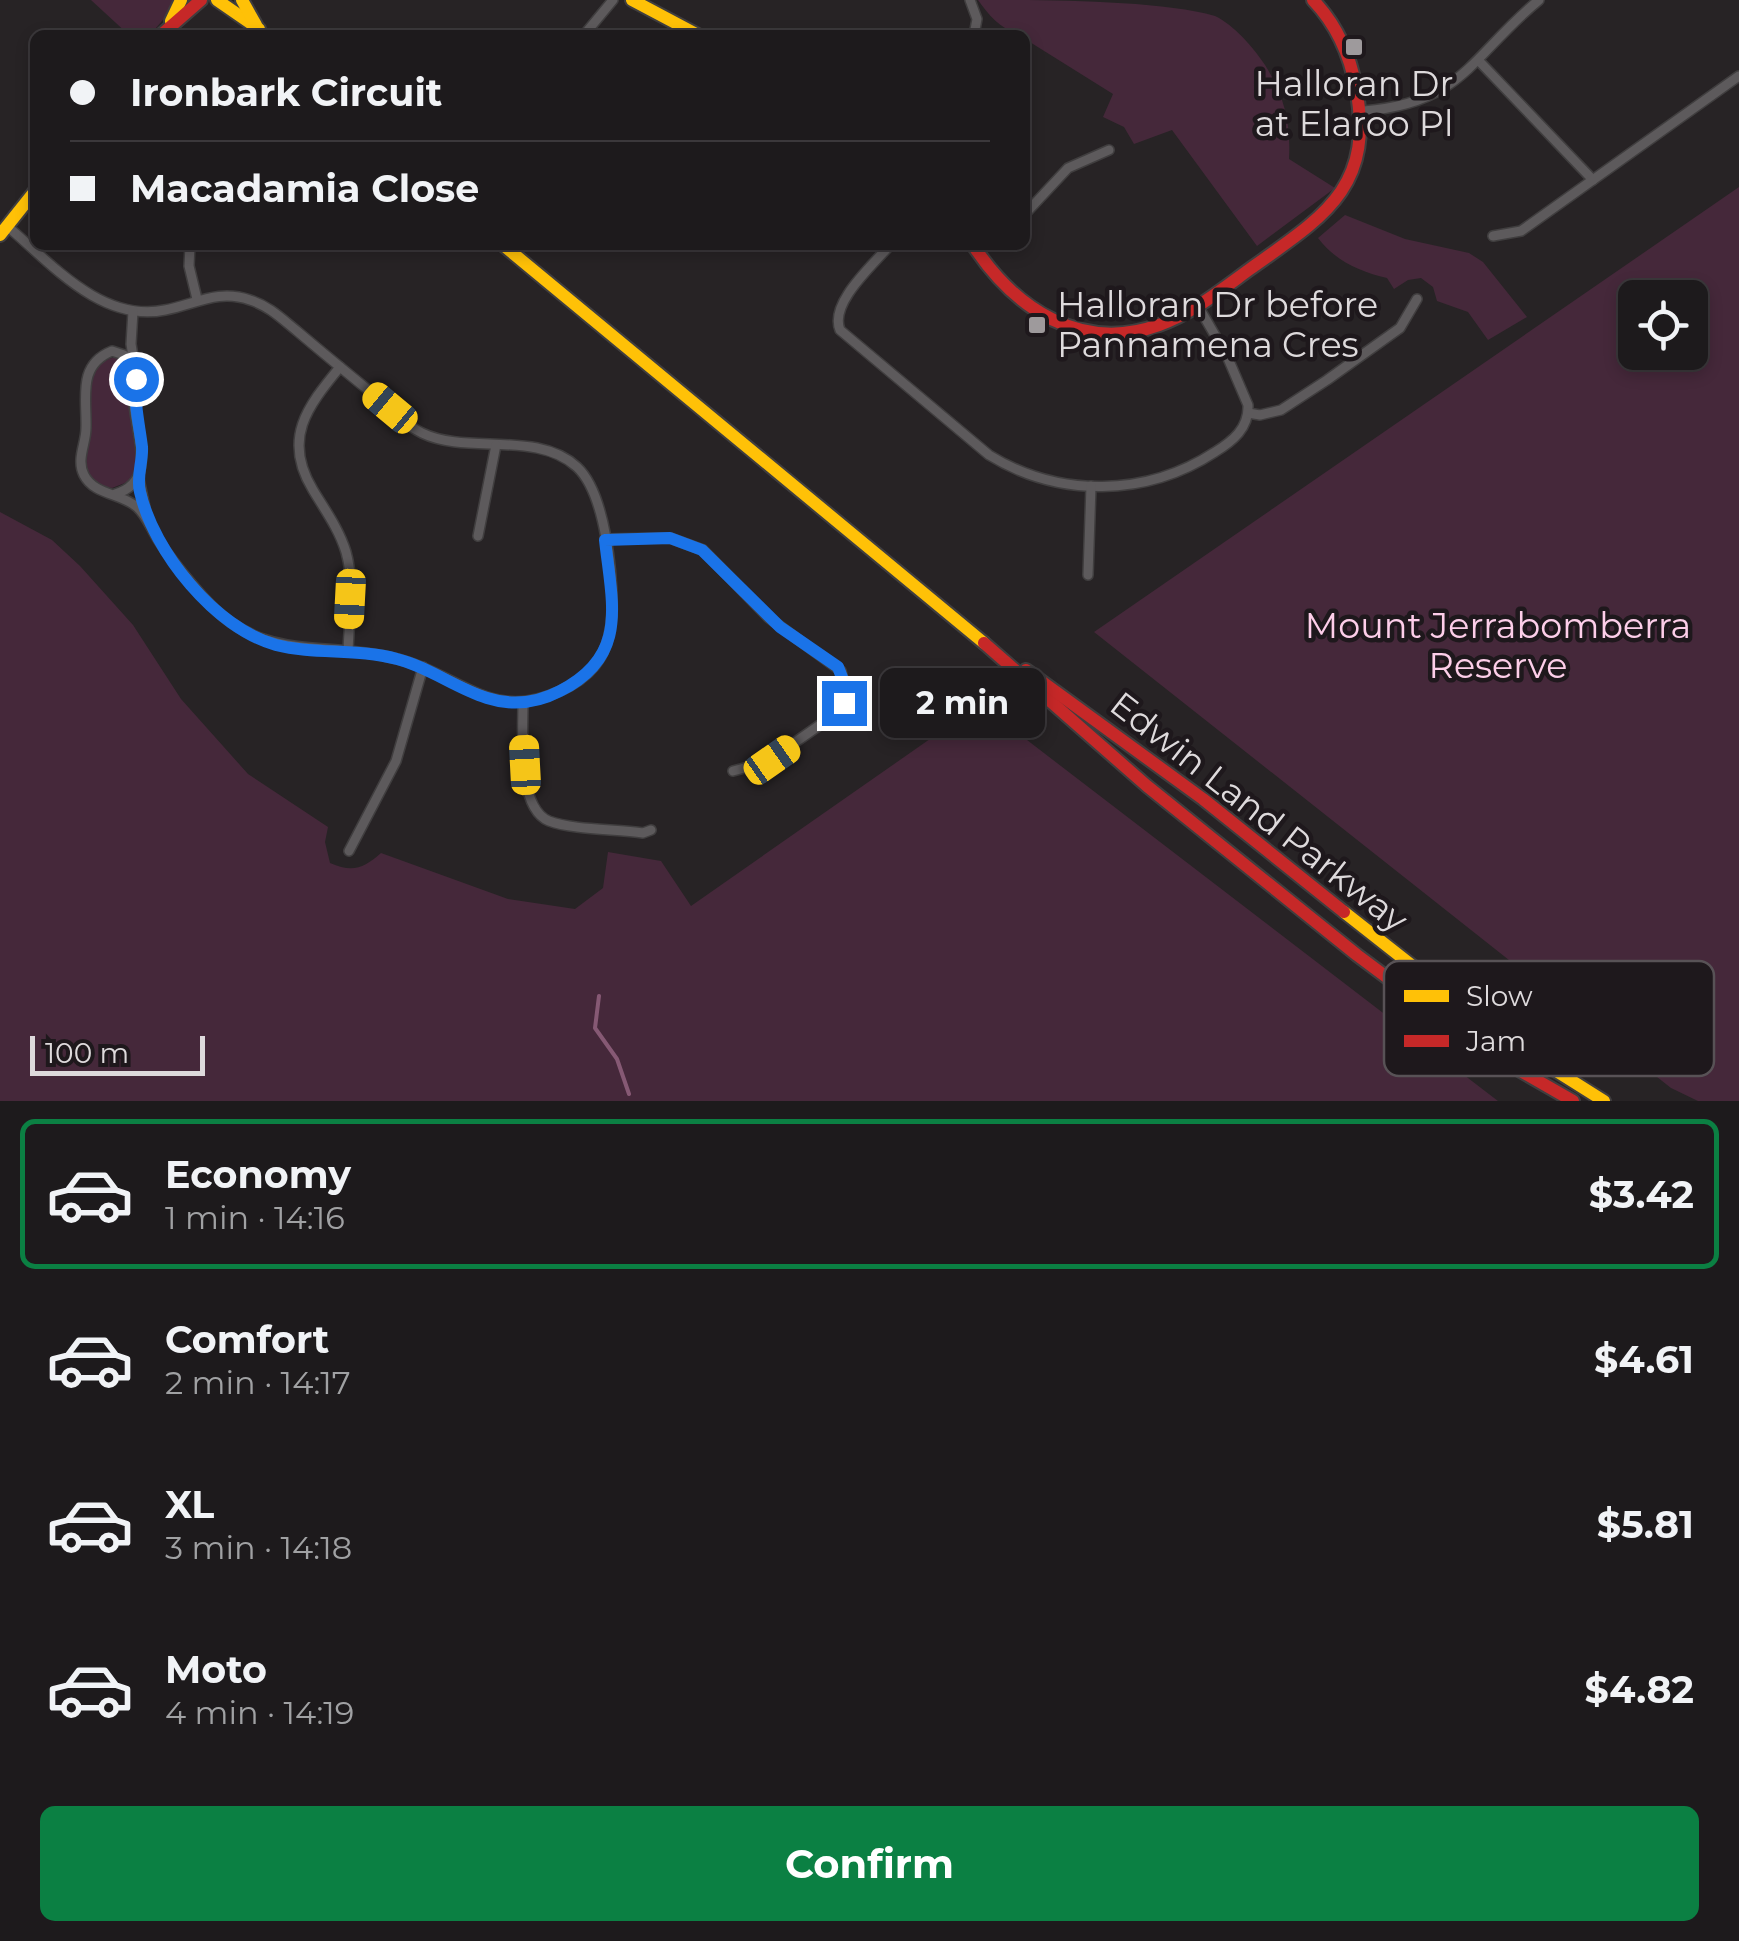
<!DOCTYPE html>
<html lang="en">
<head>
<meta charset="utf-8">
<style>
	body { margin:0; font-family:Montserrat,sans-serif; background:#2a2729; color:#f1f3f6; height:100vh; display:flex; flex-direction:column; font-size:38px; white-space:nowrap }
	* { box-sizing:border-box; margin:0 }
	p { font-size:32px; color:#a0a1a3 }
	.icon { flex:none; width:55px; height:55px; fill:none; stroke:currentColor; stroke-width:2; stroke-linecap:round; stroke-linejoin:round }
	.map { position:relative; height:1101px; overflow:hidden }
	.sheet { display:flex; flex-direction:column; background:#1d1a1c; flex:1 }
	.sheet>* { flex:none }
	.banner { position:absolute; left:30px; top:30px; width:1000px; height:220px; border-radius:15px; box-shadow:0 5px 15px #0003,0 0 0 2px #3b383b; display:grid; align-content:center; height:220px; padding:0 40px; background:#1d1a1c }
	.fabs { position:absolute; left:1618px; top:280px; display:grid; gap:20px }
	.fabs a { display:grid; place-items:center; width:90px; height:90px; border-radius:15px; background:#1d1a1c; box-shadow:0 5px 15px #0003,0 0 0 2px #3b383b; font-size:50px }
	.scale { position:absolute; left:30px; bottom:25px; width:175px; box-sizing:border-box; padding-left:10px; border:5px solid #dedadc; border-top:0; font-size:28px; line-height:35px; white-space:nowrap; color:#dedadc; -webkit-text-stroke:8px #1e181c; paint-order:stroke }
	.end { position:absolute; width:45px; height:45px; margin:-22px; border:12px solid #1a73e8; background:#fff; box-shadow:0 0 0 5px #fff }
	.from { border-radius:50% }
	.bubble { position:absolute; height:70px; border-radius:15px; background:#1d1a1c; box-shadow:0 5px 15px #0003,0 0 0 2px #3b383b; font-size:32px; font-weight:700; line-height:70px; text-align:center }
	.car { position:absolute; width:30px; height:60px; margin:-30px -15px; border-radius:12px; box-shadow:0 0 8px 2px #0007; background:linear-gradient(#f5c518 24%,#345 0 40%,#f5c518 0 76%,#345 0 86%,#f5c518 0) }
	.banner b { display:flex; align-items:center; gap:35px; height:95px; font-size:38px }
	.banner b+b { border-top:2px solid #3b383b }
	.banner i { width:25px; height:25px; background:#f1f3f6 }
	ul { padding:18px 0 0; list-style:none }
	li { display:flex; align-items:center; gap:30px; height:150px; margin:0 20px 15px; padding:0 20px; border:5px solid transparent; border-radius:15px }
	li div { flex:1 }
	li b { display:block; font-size:38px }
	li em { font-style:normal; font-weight:700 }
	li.on { border-color:#0b8043 }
	li>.icon { width:90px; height:90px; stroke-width:1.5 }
	.cta { display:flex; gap:20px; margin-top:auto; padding:20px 40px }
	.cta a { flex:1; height:115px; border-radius:15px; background:#0b8043; color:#fff; font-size:40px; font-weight:700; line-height:115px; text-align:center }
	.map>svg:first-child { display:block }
	.green { fill:#45283a; fill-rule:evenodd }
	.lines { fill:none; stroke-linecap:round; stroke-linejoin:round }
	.stream { stroke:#865974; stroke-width:4 }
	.street-casing { stroke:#403e3f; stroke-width:12 }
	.slow-casing { stroke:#403e3f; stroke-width:16 }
	.jam-casing { stroke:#403e3f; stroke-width:16 }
	.street { stroke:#5d5a5c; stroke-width:9 }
	.slow { stroke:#ffc107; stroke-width:12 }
	.jam { stroke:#c62828; stroke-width:12 }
	.route { stroke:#1a73e8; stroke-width:12 }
	.poi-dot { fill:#9e9a9c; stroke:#1e181c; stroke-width:4 }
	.labels { text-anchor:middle; stroke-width:9; stroke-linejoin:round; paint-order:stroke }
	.poi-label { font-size:35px; fill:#dedadc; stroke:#1e181c }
	.park-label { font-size:35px; fill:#fdcee9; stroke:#1e181c }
	.street-label { font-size:35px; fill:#dedadc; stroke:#1e181c }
	.key { fill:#1e181c; stroke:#585256; stroke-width:2.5 }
	.key-label { font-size:28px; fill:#dedadc }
</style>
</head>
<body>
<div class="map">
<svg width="1739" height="1101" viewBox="0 0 1739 1101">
	<rect width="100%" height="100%" fill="#272325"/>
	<g class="green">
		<path d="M91,0H175L173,8L150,35H129Z"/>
		<path d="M978,0C1042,0 1159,0 1215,16C1234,25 1254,48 1265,65C1284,95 1291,123 1289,159L1335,188L1257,246L1172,130L1134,144L1124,127L1103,117L1113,94L1025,39V35C1004,33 989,16 978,0Z"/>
		<path d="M1739,187V1101H1698L1671,1088L1094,632ZM1635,298H1690V352H1635Z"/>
		<path d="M1345,215L1405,239L1469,253L1483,262L1527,317L1488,340L1468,312L1437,301L1433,287L1421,278L1408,280L1394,289L1387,278C1361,272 1335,261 1318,238Z"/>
		<path d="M115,357L126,362L132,373L129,401L137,463L130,481L112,488C72,481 90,451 90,424C91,399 83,365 115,357Z"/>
		<path d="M0,512L52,540L80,566L133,625L181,699L248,774L328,827L325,842L330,863C353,873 364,868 381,853L508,899L575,909L603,888L608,852L661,861L691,906L980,704L1498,1101H0Z"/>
	</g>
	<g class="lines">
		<path class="stream" d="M599,996L595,1028L617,1059L629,1094"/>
		<defs>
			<g id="street">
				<path d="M970,0L977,19L974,35"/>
				<path d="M584,35L613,0"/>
				<path d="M1479,61L1593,180"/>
				<path d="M1364,111C1463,103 1472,55 1539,0"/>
				<path d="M1025,214L1068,168L1109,150"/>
				<path d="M7,226C51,263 101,323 165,310C196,304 218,289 250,300C269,306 282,319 297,331C324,354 351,376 378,398C392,410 405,425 422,433C467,455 537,430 577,467C606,494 613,576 612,614C610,647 599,670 570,686C491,729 462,672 389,657C317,641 260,662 204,598C188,580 172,561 159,541C151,529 147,516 137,507C121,493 94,495 84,475C76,459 86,444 86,428C87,398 77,365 112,351L124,355L135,365C137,379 133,391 134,404C136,435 158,482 115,494"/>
				<path d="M1493,236L1521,231L1739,76"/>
				<path d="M190,245L189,266L197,299"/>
				<path d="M890,245C873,265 829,303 840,330L989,455C1059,498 1146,497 1215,452C1233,441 1249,428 1248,405L1227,356L1198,306"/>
				<path d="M133,311L131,344L134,363"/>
				<path d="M340,367C307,407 282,439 313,490C325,510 339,529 346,552C355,584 349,619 348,652"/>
				<path d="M1248,413L1260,415L1281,410L1327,380L1400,328L1417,299"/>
				<path d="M139,479L147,517"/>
				<path d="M478,536L496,445"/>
				<path d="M605,539L670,538L703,550L769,618L841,671L846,692L837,713L767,762L733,771"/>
				<path d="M1088,575L1091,486"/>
				<path d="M523,703C523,733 517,808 549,821C573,830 616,829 643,833L651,830"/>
				<path d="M349,851L396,761L423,667"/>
			</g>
			<g id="slow">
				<path d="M217,0L259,29"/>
				<path d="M242,0L256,25"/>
				<path d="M632,0L698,35"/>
				<path d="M171,21L181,0"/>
				<path d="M0,235L35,191"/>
				<path d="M503,245L984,643"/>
				<path d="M1344,912L1504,1038L1604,1101"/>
			</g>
			<g id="jam">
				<path d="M161,35L201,0"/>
				<path d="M973,245C1015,309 1081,353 1159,325C1193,313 1221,290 1250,269C1323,217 1375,188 1356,88C1350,55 1336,24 1313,0"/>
				<path d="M984,643L1147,786L1357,955L1484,1050L1573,1101"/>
				<path d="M1026,670L1203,799L1344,912"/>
			</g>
		</defs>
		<use href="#street" class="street-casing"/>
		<use href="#slow" class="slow-casing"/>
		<use href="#jam" class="jam-casing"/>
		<use href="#street" class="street"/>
		<use href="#slow" class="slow"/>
		<use href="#jam" class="jam"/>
	</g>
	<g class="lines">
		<path class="route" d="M136,379C134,404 139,423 142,447C143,462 136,477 140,492C154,552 215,628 276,645C315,655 357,648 397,659C429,667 455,688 487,698C512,706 537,703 560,691C629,656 612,604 605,540L670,538L702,550L780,627L838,667L846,688L844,703"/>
	</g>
	<g class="poi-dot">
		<rect x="1344" y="37" width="20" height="20" rx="5"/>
		<rect x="1027" y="315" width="20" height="20" rx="5"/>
	</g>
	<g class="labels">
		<g class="poi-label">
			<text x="1354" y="96">Halloran Dr<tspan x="1354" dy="40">at Elaroo Pl</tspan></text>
			<text x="1057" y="317" text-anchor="start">Halloran Dr before<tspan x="1057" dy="40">Pannamena Cres</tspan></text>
		</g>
		<g class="park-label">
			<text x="1498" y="638">Mount Jerrabomberra<tspan x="1498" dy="40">Reserve</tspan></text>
		</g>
		<g class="street-label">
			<text transform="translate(1259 812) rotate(38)" y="12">Edwin Land Parkway</text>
		</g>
	</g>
	<rect x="1384" y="961" width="330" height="115" rx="15" class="key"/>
	<rect x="1404" y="990" width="45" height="12" fill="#ffc107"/>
	<rect x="1404" y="1035" width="45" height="12" fill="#c62828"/>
	<g class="key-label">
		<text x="1466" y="1006">Slow</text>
		<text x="1466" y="1051">Jam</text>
	</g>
</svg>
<div class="fabs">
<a><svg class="icon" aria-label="locate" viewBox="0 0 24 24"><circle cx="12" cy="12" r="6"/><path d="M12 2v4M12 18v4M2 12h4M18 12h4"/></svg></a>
</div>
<div class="scale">100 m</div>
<i class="end from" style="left:136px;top:379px"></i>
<i class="end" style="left:844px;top:703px"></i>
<div class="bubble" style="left:880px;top:668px;width:165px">2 min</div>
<i class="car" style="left:390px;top:408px;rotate:310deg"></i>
<i class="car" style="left:350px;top:599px;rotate:183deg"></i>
<i class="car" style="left:772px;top:760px;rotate:55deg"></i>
<i class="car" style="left:525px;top:765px;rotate:357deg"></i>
<div class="banner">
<b><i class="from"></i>Ironbark Circuit</b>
<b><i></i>Macadamia Close</b>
</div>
</div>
<section class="sheet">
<ul>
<li class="on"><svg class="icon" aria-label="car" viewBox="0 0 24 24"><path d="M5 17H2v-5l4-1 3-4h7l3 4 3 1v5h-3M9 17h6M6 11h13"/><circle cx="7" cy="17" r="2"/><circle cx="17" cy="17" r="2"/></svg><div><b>Economy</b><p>1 min · 14:16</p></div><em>$3.42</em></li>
<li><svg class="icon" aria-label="car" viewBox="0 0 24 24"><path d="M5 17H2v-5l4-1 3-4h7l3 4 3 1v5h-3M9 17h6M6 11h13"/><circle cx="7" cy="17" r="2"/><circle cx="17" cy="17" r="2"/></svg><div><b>Comfort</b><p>2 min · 14:17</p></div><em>$4.61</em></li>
<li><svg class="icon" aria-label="car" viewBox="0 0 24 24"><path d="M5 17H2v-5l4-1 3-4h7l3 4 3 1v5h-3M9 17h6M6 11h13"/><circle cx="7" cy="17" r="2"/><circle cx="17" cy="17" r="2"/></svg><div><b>XL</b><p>3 min · 14:18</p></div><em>$5.81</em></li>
<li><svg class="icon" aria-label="car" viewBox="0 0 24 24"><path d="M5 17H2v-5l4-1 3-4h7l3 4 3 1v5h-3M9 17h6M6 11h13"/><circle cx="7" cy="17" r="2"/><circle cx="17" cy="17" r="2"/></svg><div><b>Moto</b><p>4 min · 14:19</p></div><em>$4.82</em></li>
</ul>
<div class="cta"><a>Confirm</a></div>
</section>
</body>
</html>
